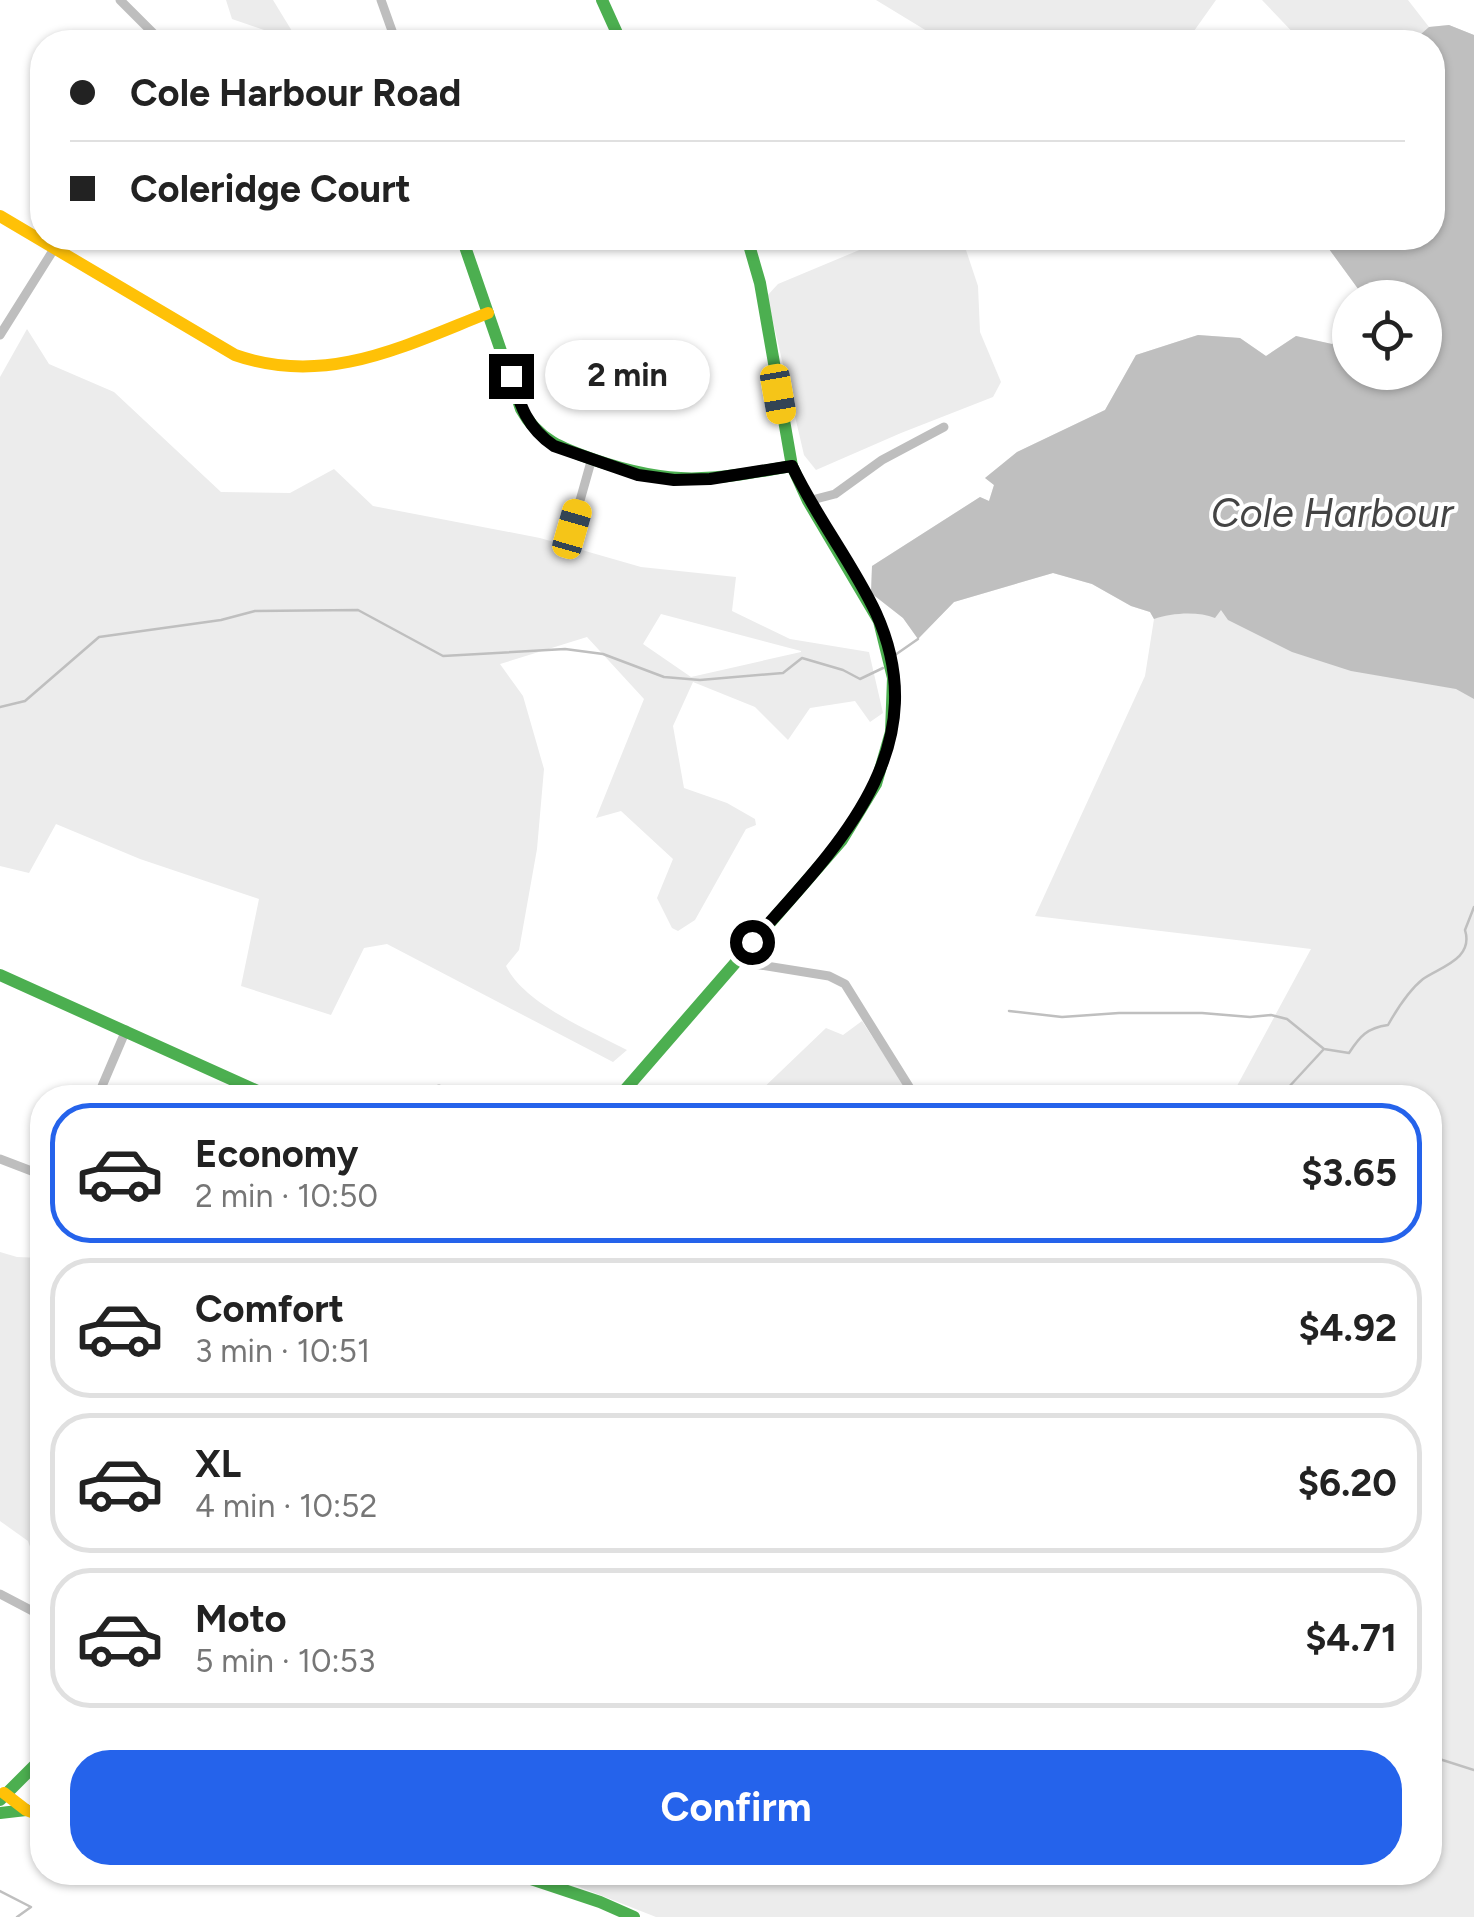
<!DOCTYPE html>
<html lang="en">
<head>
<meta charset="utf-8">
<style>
	body { margin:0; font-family:Figtree,sans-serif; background:#f2f2f2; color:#222; height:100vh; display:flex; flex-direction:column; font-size:38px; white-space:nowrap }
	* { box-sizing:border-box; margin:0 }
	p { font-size:32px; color:#767676 }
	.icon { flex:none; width:55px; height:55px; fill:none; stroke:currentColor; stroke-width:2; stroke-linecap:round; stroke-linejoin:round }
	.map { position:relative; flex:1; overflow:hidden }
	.sheet { position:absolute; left:30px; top:1085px; width:1412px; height:800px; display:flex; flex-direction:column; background:#fff; border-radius:40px; box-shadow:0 2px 8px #0004 }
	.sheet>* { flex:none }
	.hud { position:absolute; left:30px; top:30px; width:1415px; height:220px; border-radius:40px; box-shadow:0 2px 8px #0004; display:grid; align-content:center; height:220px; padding:0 40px; background:#fff }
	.tools { position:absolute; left:1332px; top:280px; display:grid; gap:20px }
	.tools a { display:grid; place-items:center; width:110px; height:110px; border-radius:50%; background:#fff; box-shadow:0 2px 8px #0004; font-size:50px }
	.end { position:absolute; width:45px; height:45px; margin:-22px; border:12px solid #000; background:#fff; box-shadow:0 0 0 5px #fff }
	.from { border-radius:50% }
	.bubble { position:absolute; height:70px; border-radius:35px; background:#fff; box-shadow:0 2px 8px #0004; font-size:32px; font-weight:700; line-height:70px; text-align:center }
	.car { position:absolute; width:30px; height:60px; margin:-30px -15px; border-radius:12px; box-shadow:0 0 8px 2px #0007; background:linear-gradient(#f5c518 24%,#345 0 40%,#f5c518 0 76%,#345 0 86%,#f5c518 0) }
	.hud b { display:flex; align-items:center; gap:35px; height:95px; font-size:38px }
	.hud b+b { border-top:2px solid #e0e0e0 }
	.hud i { width:25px; height:25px; background:#222 }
	ul { padding:18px 0 0; list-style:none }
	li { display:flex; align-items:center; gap:30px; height:140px; margin:0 20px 15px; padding:0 20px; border:5px solid #e0e0e0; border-radius:40px }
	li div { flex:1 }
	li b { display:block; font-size:38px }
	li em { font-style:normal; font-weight:700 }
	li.on { border-color:#2563eb }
	li>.icon { width:90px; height:90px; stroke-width:1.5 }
	.cta { display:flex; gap:20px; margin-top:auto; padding:20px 40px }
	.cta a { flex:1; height:115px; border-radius:40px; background:#2563eb; color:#fff; font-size:40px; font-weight:700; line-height:115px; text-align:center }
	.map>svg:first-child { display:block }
	.green { fill:#ececec; fill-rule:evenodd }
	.water { fill:#bfbfbf }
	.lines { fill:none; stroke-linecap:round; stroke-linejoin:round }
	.stream { stroke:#bfbfbf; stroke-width:2.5 }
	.street { stroke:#bebebe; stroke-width:9 }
	.fast { stroke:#4caf50; stroke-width:12 }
	.slow { stroke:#ffc107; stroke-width:12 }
	.route { stroke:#000; stroke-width:12 }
	.labels { text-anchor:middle; stroke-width:8; stroke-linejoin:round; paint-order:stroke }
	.water-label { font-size:40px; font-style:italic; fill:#444; stroke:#fff }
</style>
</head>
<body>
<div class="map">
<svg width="1474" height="1917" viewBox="0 0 1474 1917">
	<rect width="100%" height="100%" fill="#fff"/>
	<g class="green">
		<path d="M226,0H273L295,36L304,42H273L264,30L232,19Z"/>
		<path d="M876,0H1216L1194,31L1191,42H945Z"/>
		<path d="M1262,0H1408L1429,27L1449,25L1474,35V1917H656L572,1884L531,1873L1430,1872V1098L1231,1097L1311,949L1035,916L1145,676L1154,619L1150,612L1131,606L1092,584L1053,573L954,602L918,639L903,618L871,593L872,566L980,497L989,501L994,485L985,478L1017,452L1105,410L1136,355L1198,335L1240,338L1266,356L1296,336L1332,344L1350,336V372H1425V298L1364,297L1321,238H1432V42H1302Z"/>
		<path d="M888,238H962L978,286L980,332L1001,382L993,397L901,433L816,470L804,455L767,296L778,284Z"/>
		<path d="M27,329L49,364L114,392L221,492L290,493L334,469L373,506L540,538L641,567L736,577L732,611L790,639L869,652L883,713L870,722L855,701L810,708L788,740L755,707L693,682L673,726L684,788L727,803L755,819L756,825L746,829L695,920L678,931L672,928L657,898L673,859L621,811L596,818L644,699L587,637L500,664L523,696L544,769L537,849L519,950L506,966C524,1004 591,1031 627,1050L613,1062L387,944L364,948L331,1015L241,986L259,899L140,859L56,824L29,873L0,866V377ZM661,614L801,651V652L691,677L643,644Z"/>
		<path d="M862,1021L912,1097L753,1098L826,1028L843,1035Z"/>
		<path d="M0,1252L17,1257L42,1258V1386L34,1396L42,1402V1563L33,1555L28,1541L0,1521Z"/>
	</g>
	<path class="water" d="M1449,25L1474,35V699L1456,689L1351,671L1292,652L1228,620L1221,610L1215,618C1198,611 1171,613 1154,619L1150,612L1131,606L1092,584L1053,573L954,602L918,639L903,618L871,593L872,566L980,497L989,501L994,485L985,478L1017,452L1105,410L1136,355L1198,335L1240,338L1266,356L1296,336L1332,344L1350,336V372H1425V298L1364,297L1321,238H1432V42H1412L1429,27Z"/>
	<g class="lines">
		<g class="stream">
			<path d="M895,655L918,639"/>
			<path d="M0,707L25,701L99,637L221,620L255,611L358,610L443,656L565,649L603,654L664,677L700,680L783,673L802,658L843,670L860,679L883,668"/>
			<path d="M1009,1011L1062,1017L1119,1013H1202L1250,1017L1271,1015L1287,1019L1324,1049L1349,1053C1360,1036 1367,1028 1388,1025C1397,1009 1408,991 1423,979C1440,967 1474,959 1465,930L1474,907"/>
			<path d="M1273,1098L1287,1089L1323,1050"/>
			<path d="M1430,1756L1474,1770"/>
			<path d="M0,1891L31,1907L17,1917"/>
		</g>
		<g class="street">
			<path d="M120,0L162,42"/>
			<path d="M381,0L396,42"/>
			<path d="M0,335L54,249"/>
			<path d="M808,501L835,494L882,460L944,427"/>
			<path d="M572,529L592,458"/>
			<path d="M735,961L829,976L845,984L916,1098"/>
			<path d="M439,1089L447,1098"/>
			<path d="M97,1098L126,1030"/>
			<path d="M0,1159L42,1175"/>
			<path d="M0,1594L42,1616"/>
		</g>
		<g class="fast">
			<path d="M602,0L621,42"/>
			<path d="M462,238L521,409C538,440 563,449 595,460C674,487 711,480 792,466"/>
			<path d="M0,975L273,1098"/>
			<path d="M618,1098L842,840L876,784L891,732L893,678L879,621L808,501L792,466L760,283L747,238"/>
			<path d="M0,1800L42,1758"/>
			<path d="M0,1813L26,1810"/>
			<path d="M510,1872L600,1902L634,1917"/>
		</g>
		<g class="slow">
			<path d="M0,216L235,355C326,387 404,346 488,313"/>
			<path d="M4,1793L26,1810L42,1816"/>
		</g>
	</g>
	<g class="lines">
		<path class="route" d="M511,376C520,405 527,428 554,446L638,475L674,480L710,479L792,466C816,517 852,562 876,613C938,750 836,848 752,942"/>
	</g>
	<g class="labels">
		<g class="water-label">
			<text x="1332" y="527">Cole Harbour</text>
		</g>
	</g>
</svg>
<div class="tools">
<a><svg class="icon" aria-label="locate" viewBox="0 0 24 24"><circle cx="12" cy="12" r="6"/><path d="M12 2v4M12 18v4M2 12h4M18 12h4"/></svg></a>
</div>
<i class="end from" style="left:752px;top:942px"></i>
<i class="end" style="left:511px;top:376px"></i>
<div class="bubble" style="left:545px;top:340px;width:165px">2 min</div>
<i class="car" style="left:778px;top:394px;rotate:170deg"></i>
<i class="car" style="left:572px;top:529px;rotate:16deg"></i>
<div class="hud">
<b><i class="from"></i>Cole Harbour Road</b>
<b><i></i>Coleridge Court</b>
</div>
<section class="sheet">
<ul>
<li class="on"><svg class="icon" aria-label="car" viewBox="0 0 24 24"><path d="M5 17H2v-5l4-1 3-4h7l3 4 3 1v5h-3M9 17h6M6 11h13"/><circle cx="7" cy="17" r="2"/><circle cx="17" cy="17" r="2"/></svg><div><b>Economy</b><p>2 min · 10:50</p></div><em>$3.65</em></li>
<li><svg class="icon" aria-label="car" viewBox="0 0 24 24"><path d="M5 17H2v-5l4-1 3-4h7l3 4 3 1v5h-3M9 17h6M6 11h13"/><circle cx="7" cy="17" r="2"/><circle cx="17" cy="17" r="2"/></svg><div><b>Comfort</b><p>3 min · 10:51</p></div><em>$4.92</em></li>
<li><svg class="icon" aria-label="car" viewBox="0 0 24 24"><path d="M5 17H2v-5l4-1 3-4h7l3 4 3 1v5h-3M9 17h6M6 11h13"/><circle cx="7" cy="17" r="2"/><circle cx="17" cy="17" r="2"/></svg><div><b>XL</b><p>4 min · 10:52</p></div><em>$6.20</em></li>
<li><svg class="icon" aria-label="car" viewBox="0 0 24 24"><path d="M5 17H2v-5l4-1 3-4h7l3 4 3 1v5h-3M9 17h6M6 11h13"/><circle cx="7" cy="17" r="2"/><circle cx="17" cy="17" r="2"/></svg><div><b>Moto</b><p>5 min · 10:53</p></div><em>$4.71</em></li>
</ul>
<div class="cta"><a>Confirm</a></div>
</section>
</div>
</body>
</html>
